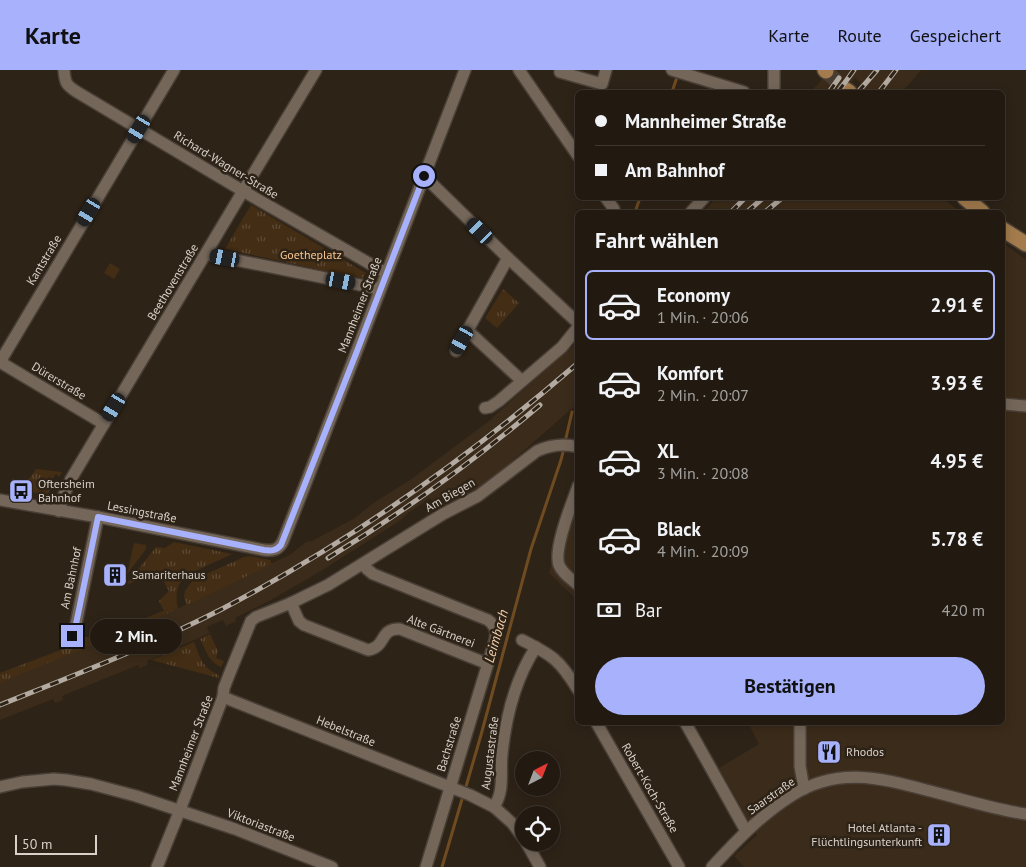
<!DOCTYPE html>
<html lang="de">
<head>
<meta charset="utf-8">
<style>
	body { margin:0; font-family:"PT Sans",sans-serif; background:#2e271f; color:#f1f3f6; height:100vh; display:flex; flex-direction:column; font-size:19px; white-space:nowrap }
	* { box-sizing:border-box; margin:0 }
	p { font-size:16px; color:#a2a19f }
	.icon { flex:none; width:28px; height:28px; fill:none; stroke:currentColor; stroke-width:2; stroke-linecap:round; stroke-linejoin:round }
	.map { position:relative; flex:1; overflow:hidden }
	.sheet { position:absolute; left:575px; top:140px; width:430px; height:515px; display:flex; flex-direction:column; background:#221a11; border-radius:8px; box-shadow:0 2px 12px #0003,0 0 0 1px #3f3831 }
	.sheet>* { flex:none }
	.hud { position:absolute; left:575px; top:20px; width:430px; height:110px; border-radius:8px; box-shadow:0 2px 12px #0003,0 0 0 1px #3f3831; display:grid; align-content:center; height:110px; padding:0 20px; background:#221a11 }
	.needle { width:32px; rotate:42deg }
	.tools { position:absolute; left:515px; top:681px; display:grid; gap:10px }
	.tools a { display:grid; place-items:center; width:45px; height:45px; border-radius:50%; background:#221a11; box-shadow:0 2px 12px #0003,0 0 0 1px #3f3831; font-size:25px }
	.scale { position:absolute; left:15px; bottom:12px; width:82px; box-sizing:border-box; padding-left:5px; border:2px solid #d9d1c9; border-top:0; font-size:14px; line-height:18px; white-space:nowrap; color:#d9d1c9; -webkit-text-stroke:4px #2e2317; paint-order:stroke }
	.end { position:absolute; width:22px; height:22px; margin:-11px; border:6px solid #a7b1fc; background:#111; box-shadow:0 0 0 2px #111 }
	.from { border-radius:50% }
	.bubble { position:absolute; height:35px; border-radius:18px; background:#221a11; box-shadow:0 2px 12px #0003,0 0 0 1px #3f3831; font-size:16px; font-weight:700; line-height:35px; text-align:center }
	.car { position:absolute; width:15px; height:30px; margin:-15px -8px; border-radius:6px; box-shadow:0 0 4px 1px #0007; background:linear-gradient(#222 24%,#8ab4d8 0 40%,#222 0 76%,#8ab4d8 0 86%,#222 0) }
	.hud b { display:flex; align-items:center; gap:18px; height:48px; font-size:19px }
	.hud b+b { border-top:1px solid #3f3831 }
	.hud i { width:12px; height:12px; background:#f1f3f6 }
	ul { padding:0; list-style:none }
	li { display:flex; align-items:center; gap:15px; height:70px; margin:0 10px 8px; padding:0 10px; border:2px solid transparent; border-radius:8px }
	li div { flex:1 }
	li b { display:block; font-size:19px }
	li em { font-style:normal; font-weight:700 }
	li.active { border-color:#a7b1fc }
	li>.icon { width:45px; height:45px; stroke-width:1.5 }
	h2 { padding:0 20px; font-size:22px; line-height:60px }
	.pay { display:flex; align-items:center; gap:12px; height:55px; padding:0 20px; font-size:19px }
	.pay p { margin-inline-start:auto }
	.primary-button { display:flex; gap:10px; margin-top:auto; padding:10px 20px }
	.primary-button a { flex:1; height:58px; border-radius:30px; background:#a7b1fc; color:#111; font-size:20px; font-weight:700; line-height:58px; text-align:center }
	header { display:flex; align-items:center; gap:30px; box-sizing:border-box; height:70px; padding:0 25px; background:#a7b1fc; color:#111 }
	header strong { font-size:24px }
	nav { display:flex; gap:28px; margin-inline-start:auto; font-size:18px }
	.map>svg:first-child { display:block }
	.built { fill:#3b2b1a }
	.grass { fill:url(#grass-tufts) }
	.garden { fill:#432d14 }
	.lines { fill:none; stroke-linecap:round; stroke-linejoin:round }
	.stream { stroke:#6f4b21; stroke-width:3 }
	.major-tunnel { stroke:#483d32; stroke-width:15; stroke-dasharray:15 8; stroke-linecap:butt }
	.minor-casing { stroke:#493f36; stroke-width:14 }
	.major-casing { stroke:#493f36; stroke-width:18 }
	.minor { stroke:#74675a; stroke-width:11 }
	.major { stroke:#a37b4d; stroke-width:15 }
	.rail-casing { stroke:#b3aaa1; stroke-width:5 }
	.rail { stroke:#2e2317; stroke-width:3; stroke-dasharray:9; stroke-linecap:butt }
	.route { stroke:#a7b1fc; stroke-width:6 }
	.labels { text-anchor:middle; stroke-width:5; stroke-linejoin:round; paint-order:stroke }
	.street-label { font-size:12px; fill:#d9d1c9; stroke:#2e2317 }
	.park-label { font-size:12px; fill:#fac68e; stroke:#2e2317 }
	.poi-label { font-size:12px; fill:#d9d1c9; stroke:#2e2317; text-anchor:start }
	.water-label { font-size:14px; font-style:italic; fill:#f6d3ae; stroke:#2e2317 }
</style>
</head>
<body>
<header>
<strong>Karte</strong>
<nav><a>Karte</a><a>Route</a><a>Gespeichert</a></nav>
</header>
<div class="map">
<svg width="1026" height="797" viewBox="0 0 1026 797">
	<defs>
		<pattern id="grass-tufts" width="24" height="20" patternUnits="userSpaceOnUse" patternTransform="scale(1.25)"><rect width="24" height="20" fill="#432d14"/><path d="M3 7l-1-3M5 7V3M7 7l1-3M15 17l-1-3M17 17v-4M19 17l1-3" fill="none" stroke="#5e4a35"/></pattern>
	</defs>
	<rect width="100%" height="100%" fill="#2e2317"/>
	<g class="built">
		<path d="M829,0H921L902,22H853L861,13L855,8L844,22H810L819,13Z"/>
		<path d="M716,128H943L960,142H703Z"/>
		<path d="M1003,173L1026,190V797H744L734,786L757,765L719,698L759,674L748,653L1002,652Z"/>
		<path d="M577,272V334L505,397L481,416L438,439L430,428L407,444L401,450L321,501L271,530L235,548L236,551L226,556L223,550L207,557L210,563L147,591L148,595L140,598L138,595L62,626L63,630L55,633L53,629L0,650V606L82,575L162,541L171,542L291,484L306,472L312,471L355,448L372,434L410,410L493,348V347Z"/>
		<path d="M577,406V530L549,503Z"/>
	</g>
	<g class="grass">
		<path d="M251,135L366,203L362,209L225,179Z"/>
		<path d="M503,219L519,233L497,258L485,248Z"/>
		<path d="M36,399L62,402L59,407L56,404L49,414L52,417L47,425L21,420Z"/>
		<path d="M174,472L232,484L187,505C176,514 175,526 178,539L0,613V603L71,576L72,573L80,568L94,566L129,551L131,554L164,541L159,531L169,521L157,500L129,514L128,512L156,477L165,478Z"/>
		<path d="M134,473L146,475V479L127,504Z"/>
		<path d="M250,486L270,490L272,494L187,535L184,527L185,521L193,510L244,487Z"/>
		<path d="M210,564L218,581L216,588L224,591L221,597C209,592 206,581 200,569Z"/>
		<path d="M194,572C200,587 202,598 219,605V608L151,590Z"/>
	</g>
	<path class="garden" d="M110,193L120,199L114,209L104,203Z"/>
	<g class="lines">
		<g class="stream">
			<path d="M672,22L678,4"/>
			<path d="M635,142L640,128"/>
			<path d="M565,372L572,342"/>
			<path d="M465,720L481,665L531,479L561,390L564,378"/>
			<path d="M442,797L463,726"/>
		</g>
		<path class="major-tunnel" d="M826,1L846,20"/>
		<defs>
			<g id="minor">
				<path d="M64,0C65,13 66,15 77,22L243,121L386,203"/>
				<path d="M519,0L578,86"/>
				<path d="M672,0L744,22"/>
				<path d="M774,0V22"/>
				<path d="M560,2L602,14L606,0"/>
				<path d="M424,106L508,188L578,253"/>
				<path d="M606,128L614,139"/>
				<path d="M691,142L704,128"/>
				<path d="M206,184L380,219"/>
				<path d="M467,260L522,311"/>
				<path d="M456,281L508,188"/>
				<path d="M0,292L174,0"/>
				<path d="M0,292L104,354"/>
				<path d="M1002,334L1026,336"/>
				<path d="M485,338L490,337L499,331L562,277L578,257"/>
				<path d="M578,416C572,433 553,479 559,495C562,503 571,509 578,515"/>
				<path d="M0,430L98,447L264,480C273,481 279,480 283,471L307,410L465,0"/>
				<path d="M59,441L63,427L71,409L243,121L316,0"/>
				<path d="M363,494L367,499L373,504L488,550C495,555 497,561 495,570L426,797"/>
				<path d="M291,533L299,551L304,555L368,580C387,577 379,558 400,559L488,594"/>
				<path d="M522,570C552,585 560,590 578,620"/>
				<path d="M69,573L76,554L98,447"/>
				<path d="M223,627L470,725L494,737"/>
				<path d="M596,652L679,797"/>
				<path d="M685,652L746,761"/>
				<path d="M800,652V696L804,719"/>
				<path d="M0,717L22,712L54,709L66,710L91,714L136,726L235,759L332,797"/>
				<path d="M524,769L512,753L494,737C505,720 500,702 502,684C506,645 515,609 536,577"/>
				<path d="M526,772L540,797"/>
				<path d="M157,797L180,740L223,627L224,618L229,605L251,551L256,547L291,533L328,515L443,444L478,426L537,381C551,375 563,373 578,377"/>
				<path d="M712,797C736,771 761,745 791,726C836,697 878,707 926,720C959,728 992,739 1026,744"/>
			</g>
			<g id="major">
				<path d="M825,0L826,1"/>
				<path d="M846,20L849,22"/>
				<path d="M965,128L982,142"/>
				<path d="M1002,159L1026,174"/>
			</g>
		</defs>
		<use href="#minor" class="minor-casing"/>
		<use href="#major" class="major-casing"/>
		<use href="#minor" class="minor"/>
		<use href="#major" class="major"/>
		<defs>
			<g id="rail">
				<path d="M829,22L839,8"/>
				<path d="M838,22L854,0"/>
				<path d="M858,22L877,0"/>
				<path d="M879,22L896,0"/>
				<path d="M731,142L745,128"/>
				<path d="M747,142L763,128"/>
				<path d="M765,142L782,128"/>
				<path d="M328,488C402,443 474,391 540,335"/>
				<path d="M0,635C75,605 150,576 222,539C350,472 468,388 578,293"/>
			</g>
		</defs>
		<use href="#rail" class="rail-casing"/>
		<use href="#rail" class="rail"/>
	</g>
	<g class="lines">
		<path class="route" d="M72,566L76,554L98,447L264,480C271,481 276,481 281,475L357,281L424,106"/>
	</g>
	<defs>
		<symbol id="bus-square" viewBox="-11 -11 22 22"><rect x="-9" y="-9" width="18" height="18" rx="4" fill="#a7b1fc" stroke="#2e2317"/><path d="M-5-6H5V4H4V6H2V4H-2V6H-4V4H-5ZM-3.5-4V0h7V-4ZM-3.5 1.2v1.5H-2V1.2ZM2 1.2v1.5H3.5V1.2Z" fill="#111"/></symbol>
		<symbol id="building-square" viewBox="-11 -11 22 22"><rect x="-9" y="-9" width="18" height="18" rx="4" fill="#a7b1fc" stroke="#2e2317"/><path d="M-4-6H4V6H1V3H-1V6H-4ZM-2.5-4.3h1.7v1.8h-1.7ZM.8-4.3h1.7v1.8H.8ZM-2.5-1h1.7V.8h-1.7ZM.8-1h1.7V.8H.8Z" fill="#111"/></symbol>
		<symbol id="restaurant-square" viewBox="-11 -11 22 22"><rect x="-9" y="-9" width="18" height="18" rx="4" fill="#a7b1fc" stroke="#2e2317"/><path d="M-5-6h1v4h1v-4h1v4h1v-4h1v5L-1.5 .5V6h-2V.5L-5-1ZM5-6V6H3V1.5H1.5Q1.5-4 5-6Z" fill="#111"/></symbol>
	</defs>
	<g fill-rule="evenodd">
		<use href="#bus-square" x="7" y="407" width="28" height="28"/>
		<use href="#building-square" x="101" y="491" width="28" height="28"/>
		<use href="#restaurant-square" x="815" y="668" width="28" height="28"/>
		<use href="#building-square" x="925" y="751" width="28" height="28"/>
	</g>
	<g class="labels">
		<g class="street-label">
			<text transform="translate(226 95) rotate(31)" y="4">Richard-Wagner-Straße</text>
			<text transform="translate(44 190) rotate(-59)" y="4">Kantstraße</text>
			<text transform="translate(173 212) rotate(-59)" y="4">Beethovenstraße</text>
			<text transform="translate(360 235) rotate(-69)" y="4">Mannheimer Straße</text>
			<text transform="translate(59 311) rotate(31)" y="4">Dürerstraße</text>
			<text transform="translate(450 425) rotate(-30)" y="4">Am Biegen</text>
			<text transform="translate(142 442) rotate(11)" y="4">Lessingstraße</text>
			<text transform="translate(71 508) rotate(-78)" y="4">Am Bahnhof</text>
			<text transform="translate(441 561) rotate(21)" y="4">Alte Gärtnerei</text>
			<text transform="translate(346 661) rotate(22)" y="4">Hebelstraße</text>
			<text transform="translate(191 673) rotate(-69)" y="4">Mannheimer Straße</text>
			<text transform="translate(449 674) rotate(-73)" y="4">Bachstraße</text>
			<text transform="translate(490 683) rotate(-83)" y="4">Augustastraße</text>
			<text transform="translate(650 718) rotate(60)" y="4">Robert-Koch-Straße</text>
			<text transform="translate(771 726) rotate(-35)" y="4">Saarstraße</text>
			<text transform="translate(261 755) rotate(21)" y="4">Viktoriastraße</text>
		</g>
		<g class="park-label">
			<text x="311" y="189">Goetheplatz</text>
		</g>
		<g class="poi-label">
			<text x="38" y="418">Oftersheim<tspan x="38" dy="14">Bahnhof</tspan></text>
			<text x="132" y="509">Samariterhaus</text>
			<text x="846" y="686">Rhodos</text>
			<text x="922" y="762" text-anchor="end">Hotel Atlanta -<tspan x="922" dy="14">Flüchtlingsunterkunft</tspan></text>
		</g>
		<g class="water-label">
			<text transform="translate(496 566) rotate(-74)" y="5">Leimbach</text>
		</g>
	</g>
</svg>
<div class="tools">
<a><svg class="needle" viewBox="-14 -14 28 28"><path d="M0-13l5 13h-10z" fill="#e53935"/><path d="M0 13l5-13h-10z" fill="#a2a19f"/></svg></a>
<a><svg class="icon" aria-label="locate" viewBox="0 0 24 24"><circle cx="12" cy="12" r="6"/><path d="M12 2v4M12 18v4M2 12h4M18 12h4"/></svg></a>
</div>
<div class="scale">50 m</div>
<i class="end from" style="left:424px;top:106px"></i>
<i class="end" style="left:72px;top:566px"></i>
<div class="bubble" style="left:90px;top:549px;width:92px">2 Min.</div>
<i class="car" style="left:139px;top:59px;rotate:211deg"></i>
<i class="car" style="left:89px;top:142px;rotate:211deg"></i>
<i class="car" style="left:480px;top:161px;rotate:315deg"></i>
<i class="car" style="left:225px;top:188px;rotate:281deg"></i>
<i class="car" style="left:341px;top:211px;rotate:101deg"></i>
<i class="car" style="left:462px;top:270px;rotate:209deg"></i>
<i class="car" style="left:114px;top:337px;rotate:211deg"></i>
<div class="hud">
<b><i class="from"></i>Mannheimer Straße</b>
<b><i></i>Am Bahnhof</b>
</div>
<section class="sheet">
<h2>Fahrt wählen</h2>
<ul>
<li class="active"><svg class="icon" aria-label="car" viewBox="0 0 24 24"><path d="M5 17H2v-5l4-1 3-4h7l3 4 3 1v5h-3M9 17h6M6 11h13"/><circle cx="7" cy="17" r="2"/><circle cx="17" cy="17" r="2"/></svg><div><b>Economy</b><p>1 Min. · 20:06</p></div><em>2.91 €</em></li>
<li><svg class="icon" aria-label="car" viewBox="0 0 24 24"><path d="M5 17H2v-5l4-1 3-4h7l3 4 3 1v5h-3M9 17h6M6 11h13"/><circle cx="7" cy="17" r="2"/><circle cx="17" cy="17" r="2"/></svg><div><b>Komfort</b><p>2 Min. · 20:07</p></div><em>3.93 €</em></li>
<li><svg class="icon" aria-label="car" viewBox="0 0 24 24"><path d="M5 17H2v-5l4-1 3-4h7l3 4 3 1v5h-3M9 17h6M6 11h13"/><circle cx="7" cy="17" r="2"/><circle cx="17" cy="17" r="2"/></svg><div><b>XL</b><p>3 Min. · 20:08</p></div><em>4.95 €</em></li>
<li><svg class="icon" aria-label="car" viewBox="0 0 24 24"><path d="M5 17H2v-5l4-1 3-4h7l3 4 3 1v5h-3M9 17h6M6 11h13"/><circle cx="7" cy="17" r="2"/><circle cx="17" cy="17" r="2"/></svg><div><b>Black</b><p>4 Min. · 20:09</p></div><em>5.78 €</em></li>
</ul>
<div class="pay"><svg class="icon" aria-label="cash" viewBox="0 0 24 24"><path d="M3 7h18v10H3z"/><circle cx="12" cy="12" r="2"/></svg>Bar<p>420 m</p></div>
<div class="primary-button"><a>Bestätigen</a></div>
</section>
</div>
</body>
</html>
